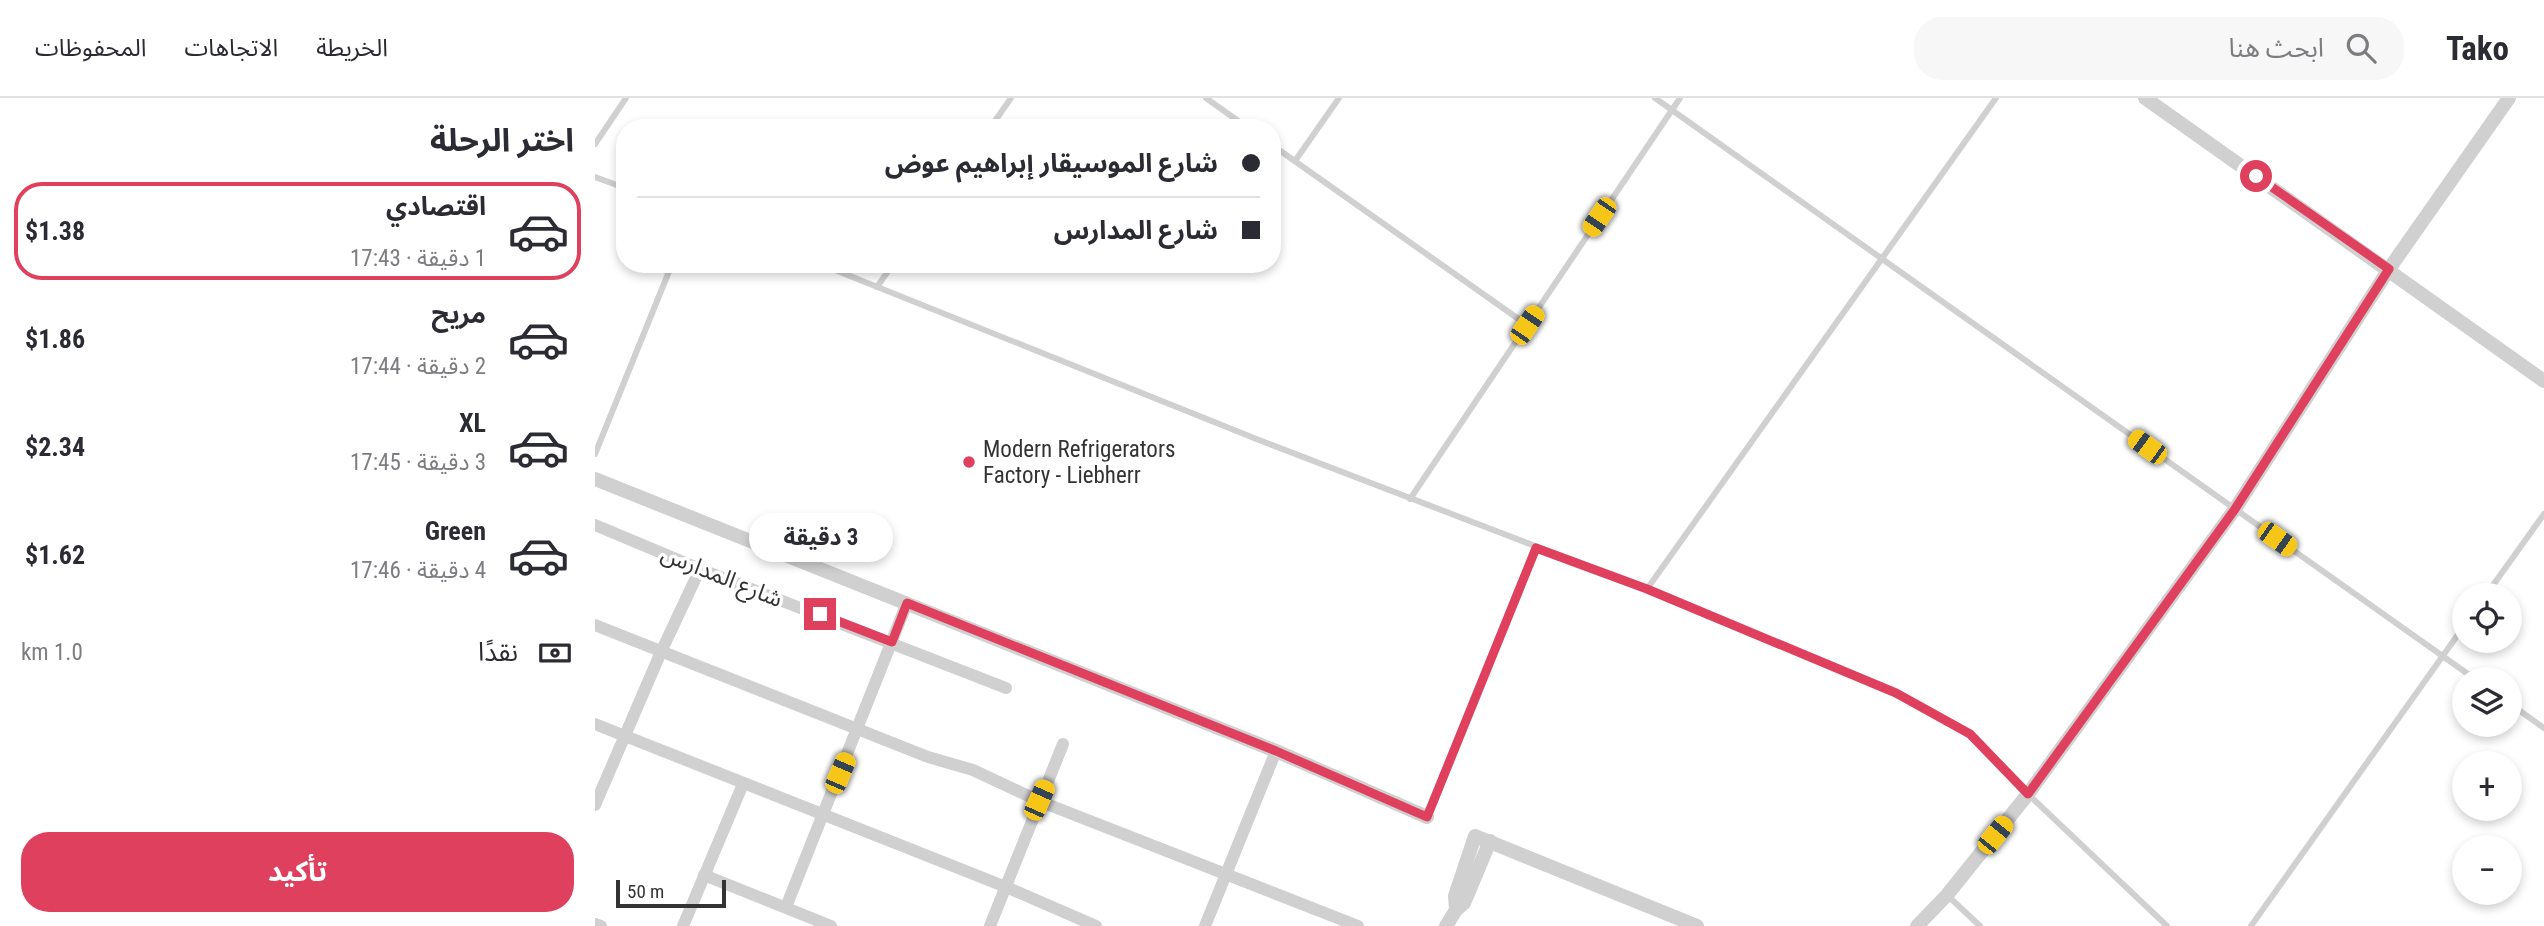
<!DOCTYPE html>
<html lang="ar">
<head>
<meta charset="utf-8">
<style>
	body { margin:0; font-family:"Roboto Condensed","Noto Sans Arabic",sans-serif; background:#f7f7f7; color:#2b2b33; direction:rtl; height:100vh; display:flex; flex-direction:column; font-size:26px; white-space:nowrap }
	* { box-sizing:border-box; margin:0 }
	p { font-size:23px; color:#7c7c81 }
	.icon { flex:none; width:38px; height:38px; fill:none; stroke:currentColor; stroke-width:2; stroke-linecap:round; stroke-linejoin:round }
	.map { position:relative; flex:1; overflow:hidden; direction:ltr }
	.sheet { display:flex; flex-direction:column; background:#fff; width:595px }
	.sheet>* { flex:none }
	.guide { position:absolute; left:21px; top:21px; width:665px; height:154px; border-radius:28px; box-shadow:0 4px 10px #0003; direction:rtl; display:grid; align-content:center; height:154px; padding:0 21px; background:#fff }
	.tools { position:absolute; left:1857px; top:485px; display:grid; gap:14px }
	.tools a { display:grid; place-items:center; width:70px; height:70px; border-radius:50%; background:#fff; box-shadow:0 4px 10px #0003; font-size:35px }
	.scale { position:absolute; left:21px; bottom:18px; width:110px; box-sizing:border-box; padding-left:7px; border:4px solid #333; border-top:0; font-size:19px; line-height:24px; white-space:nowrap; color:#333; -webkit-text-stroke:5px #fff; paint-order:stroke }
	.end { position:absolute; width:32px; height:32px; margin:-16px; border:9px solid #df405d; background:#fff; box-shadow:0 0 0 4px #fff }
	.from { border-radius:50% }
	.bubble { position:absolute; height:49px; border-radius:24px; background:#fff; box-shadow:0 4px 10px #0003; font-size:23px; font-weight:700; line-height:49px; text-align:center; direction:rtl }
	.car { position:absolute; width:21px; height:42px; margin:-21px -10px; border-radius:9px; box-shadow:0 0 5px 2px #0007; background:linear-gradient(#f5c518 24%,#345 0 40%,#f5c518 0 76%,#345 0 86%,#f5c518 0) }
	.guide b { display:flex; align-items:center; gap:24px; height:66px; font-size:26px }
	.guide b+b { border-top:2px solid #e1e1e2 }
	.guide i { width:18px; height:18px; background:#2b2b33 }
	ul { padding:0; list-style:none }
	li { display:flex; align-items:center; gap:21px; height:98px; margin:0 14px 10px; padding:0 7px; border:4px solid transparent; border-radius:28px }
	li div { flex:1 }
	li b { display:block; font-size:26px }
	li em { font-style:normal; font-weight:700 }
	li.on { border-color:#df405d }
	li>.icon { width:63px; height:63px; stroke-width:1.5 }
	h2 { padding:0 21px; font-size:32px; line-height:84px }
	.pay { display:flex; align-items:center; gap:18px; height:77px; padding:0 21px; font-size:26px }
	.pay p { margin-inline-start:auto }
	.action { display:flex; gap:14px; margin-top:auto; padding:14px 21px }
	.action a { flex:1; height:80px; border-radius:28px; background:#df405d; color:#fff; font-size:28px; font-weight:700; line-height:80px; text-align:center }
	header { display:flex; align-items:center; gap:42px; box-sizing:border-box; height:98px; padding:0 35px; background:#fff; border-bottom:2px solid #e1e1e2 }
	header strong { font-size:33px }
	nav { display:flex; gap:38px; margin-inline-start:auto; font-size:24px }
	.search { width:490px; height:63px; background:#f7f7f7; display:flex; align-items:center; gap:18px; box-sizing:border-box; padding:0 24px; border-radius:28px; color:#7c7c81; font-size:26px }
	main { display:flex; flex:1; min-height:0 }
	.map>svg:first-child { display:block }
	.lines { fill:none; stroke-linecap:round; stroke-linejoin:round }
	.service { stroke:#d0d0d0; stroke-width:6 }
	.minor { stroke:#d0d0d0; stroke-width:12 }
	.tertiary { stroke:#d0d0d0; stroke-width:14 }
	.route { stroke:#df405d; stroke-width:9 }
	.poi-dot { fill:#df405d; stroke:#fff; stroke-width:2.5 }
	.labels { text-anchor:middle; stroke-width:7; stroke-linejoin:round; paint-order:stroke }
	.poi-label { font-size:23px; fill:#333; stroke:#fff; text-anchor:start }
	.street-label { font-size:23px; fill:#333; stroke:#fff }
</style>
</head>
<body>
<header>
<strong>Tako</strong>
<div class="search"><svg class="icon" aria-label="search" viewBox="0 0 24 24"><circle cx="10" cy="10" r="6"/><path d="M15 15l6 6"/></svg>ابحث هنا</div>
<nav><a>الخريطة</a><a>الاتجاهات</a><a>المحفوظات</a></nav>
</header>
<main>
<div class="map">
<svg width="1949" height="828" viewBox="0 0 1949 828">
	<rect width="100%" height="100%" fill="#fff"/>
	<g class="lines">
		<g class="service">
			<path d="M611,0L653,30"/>
			<path d="M1060,0L1880,581"/>
			<path d="M395,30L416,0"/>
			<path d="M0,46L31,0"/>
			<path d="M677,47L932,227"/>
			<path d="M700,63L744,0"/>
			<path d="M0,79L30,90"/>
			<path d="M225,166L664,342L1052,491L1301,595L1375,636L1433,696L1572,828"/>
			<path d="M282,189L298,166"/>
			<path d="M0,356L77,166"/>
			<path d="M815,401L1085,0"/>
			<path d="M1052,491L1401,0"/>
			<path d="M1891,497L1949,416"/>
			<path d="M1914,605L1949,630"/>
			<path d="M833,717L941,450"/>
			<path d="M1353,798L1385,828"/>
			<path d="M1656,828L1869,528"/>
		</g>
		<g class="minor">
			<path d="M0,427L105,471L411,590"/>
			<path d="M0,527L333,659L378,672L444,703L763,828"/>
			<path d="M0,626L411,789L501,828"/>
			<path d="M0,707L66,554L105,471"/>
			<path d="M109,777L236,828"/>
			<path d="M191,809L312,505"/>
			<path d="M0,826L6,828"/>
			<path d="M88,828L148,686"/>
			<path d="M395,828L468,646"/>
			<path d="M610,828L681,653"/>
		</g>
		<g class="tertiary">
			<path d="M1550,0L1949,283"/>
			<path d="M0,381L681,653L832,719"/>
			<path d="M861,812L860,798L880,738L1102,828"/>
			<path d="M851,828L861,812L869,805L895,743"/>
			<path d="M1322,828L1352,797L1433,696L1640,411L1794,171L1914,0"/>
		</g>
	</g>
	<g class="lines">
		<path class="route" d="M225,516L297,544L312,505L681,653L832,719L941,450L1052,491L1301,595L1375,636L1433,696L1640,411L1794,171L1661,78"/>
	</g>
	<circle class="poi-dot" cx="374" cy="364" r="7"/>
	<g class="labels">
		<g class="poi-label">
			<text x="388" y="359">Modern Refrigerators<tspan x="388" dy="26">Factory - Liebherr</tspan></text>
		</g>
		<g class="street-label">
			<text transform="translate(127 478) rotate(22)" y="8">شارع المدارس</text>
		</g>
	</g>
</svg>
<div class="tools">
<a><svg class="icon" aria-label="locate" viewBox="0 0 24 24"><circle cx="12" cy="12" r="6"/><path d="M12 2v4M12 18v4M2 12h4M18 12h4"/></svg></a>
<a><svg class="icon" aria-label="layers" viewBox="0 0 24 24"><path d="M12 4l9 5-9 5-9-5zM3 14l9 5 9-5"/></svg></a>
<a>+</a>
<a>−</a>
</div>
<div class="scale">50 m</div>
<i class="end from" style="left:1661px;top:78px"></i>
<i class="end" style="left:225px;top:516px"></i>
<div class="bubble" style="left:154px;top:415px;width:144px">3 دقيقة</div>
<i class="car" style="left:1004px;top:119px;rotate:214deg"></i>
<i class="car" style="left:932px;top:227px;rotate:34deg"></i>
<i class="car" style="left:1552px;top:349px;rotate:306deg"></i>
<i class="car" style="left:1682px;top:441px;rotate:125deg"></i>
<i class="car" style="left:245px;top:675px;rotate:23deg"></i>
<i class="car" style="left:444px;top:702px;rotate:24deg"></i>
<i class="car" style="left:1400px;top:737px;rotate:39deg"></i>
<div class="guide">
<b><i class="from"></i>شارع الموسيقار إبراهيم عوض</b>
<b><i></i>شارع المدارس</b>
</div>
</div>
<section class="sheet">
<h2>اختر الرحلة</h2>
<ul>
<li class="on"><svg class="icon" aria-label="car" viewBox="0 0 24 24"><path d="M5 17H2v-5l4-1 3-4h7l3 4 3 1v5h-3M9 17h6M6 11h13"/><circle cx="7" cy="17" r="2"/><circle cx="17" cy="17" r="2"/></svg><div><b>اقتصادي</b><p>1 دقيقة · 17:43</p></div><em>$1.38</em></li>
<li><svg class="icon" aria-label="car" viewBox="0 0 24 24"><path d="M5 17H2v-5l4-1 3-4h7l3 4 3 1v5h-3M9 17h6M6 11h13"/><circle cx="7" cy="17" r="2"/><circle cx="17" cy="17" r="2"/></svg><div><b>مريح</b><p>2 دقيقة · 17:44</p></div><em>$1.86</em></li>
<li><svg class="icon" aria-label="car" viewBox="0 0 24 24"><path d="M5 17H2v-5l4-1 3-4h7l3 4 3 1v5h-3M9 17h6M6 11h13"/><circle cx="7" cy="17" r="2"/><circle cx="17" cy="17" r="2"/></svg><div><b>XL</b><p>3 دقيقة · 17:45</p></div><em>$2.34</em></li>
<li><svg class="icon" aria-label="car" viewBox="0 0 24 24"><path d="M5 17H2v-5l4-1 3-4h7l3 4 3 1v5h-3M9 17h6M6 11h13"/><circle cx="7" cy="17" r="2"/><circle cx="17" cy="17" r="2"/></svg><div><b>Green</b><p>4 دقيقة · 17:46</p></div><em>$1.62</em></li>
</ul>
<div class="pay"><svg class="icon" aria-label="cash" viewBox="0 0 24 24"><path d="M3 7h18v10H3z"/><circle cx="12" cy="12" r="2"/></svg>نقدًا<p>1.0 km</p></div>
<div class="action"><a>تأكيد</a></div>
</section>
</main>
</body>
</html>
